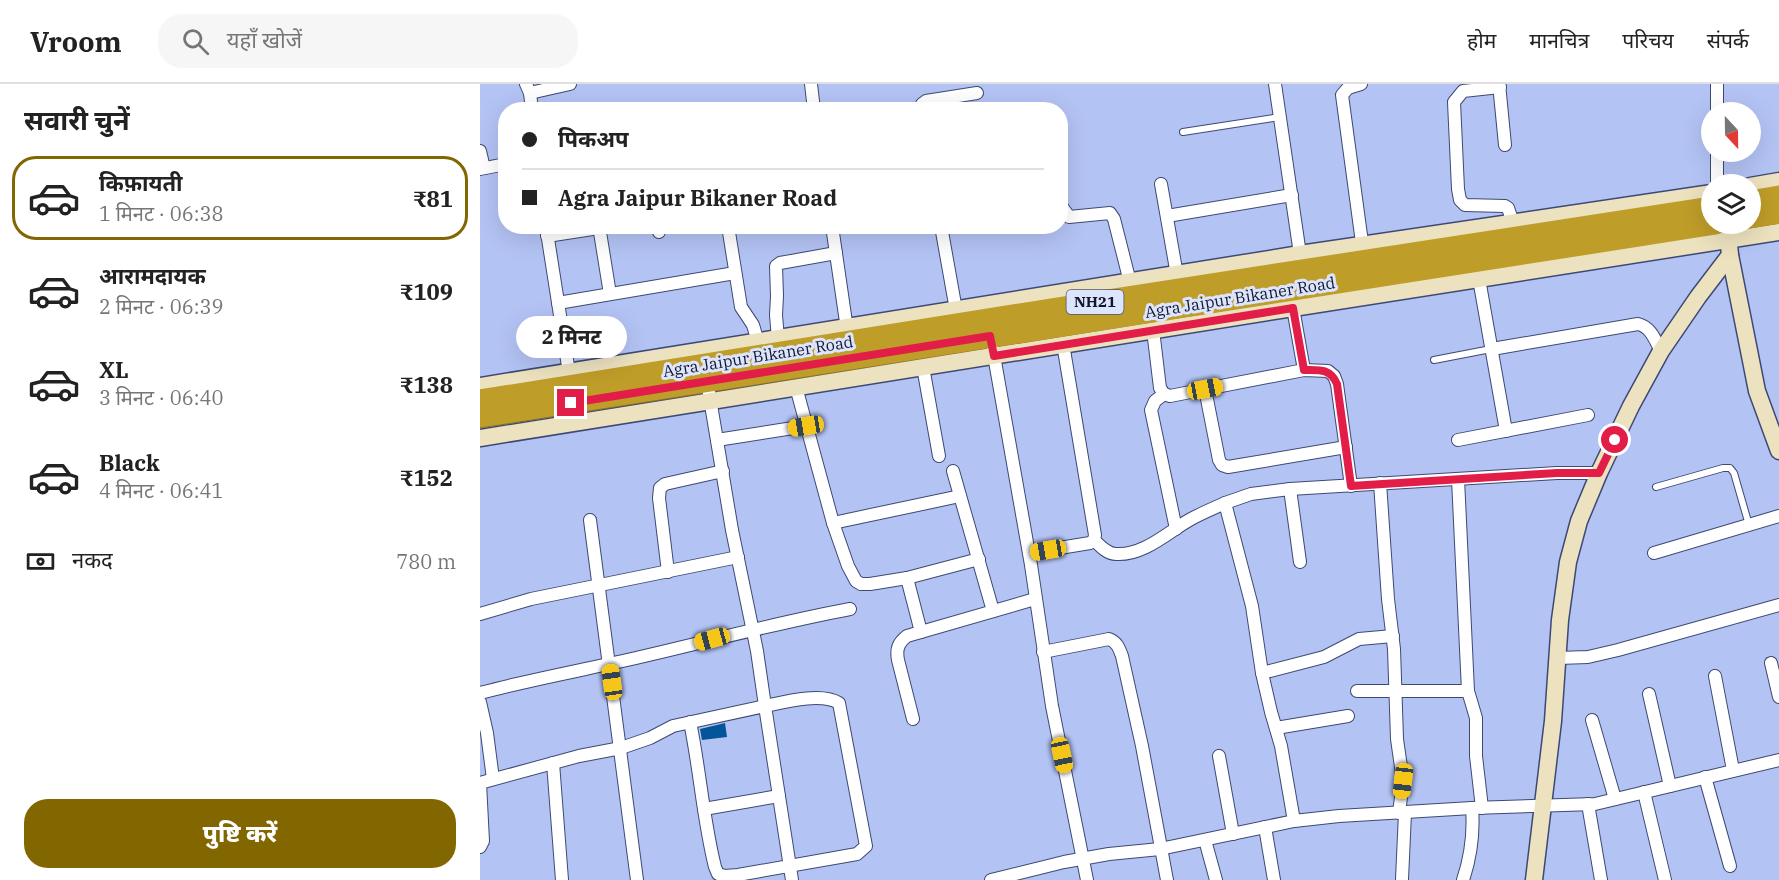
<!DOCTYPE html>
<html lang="hi">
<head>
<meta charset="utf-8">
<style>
	body { margin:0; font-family:"IBM Plex Serif","Noto Sans Devanagari",serif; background:#f6f6f6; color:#222; height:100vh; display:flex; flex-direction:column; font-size:22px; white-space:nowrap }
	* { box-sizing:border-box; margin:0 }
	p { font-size:20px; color:#767676 }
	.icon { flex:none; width:33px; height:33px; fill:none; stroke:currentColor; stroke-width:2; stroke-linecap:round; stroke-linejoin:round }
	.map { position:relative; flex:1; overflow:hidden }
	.details { display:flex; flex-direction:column; background:#fff; width:480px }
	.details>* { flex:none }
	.top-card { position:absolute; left:18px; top:18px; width:570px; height:132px; border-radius:24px; box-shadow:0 6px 24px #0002; display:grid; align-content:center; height:132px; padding:0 24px; background:#fff }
	.needle { width:39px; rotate:158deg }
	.fabs { position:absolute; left:1221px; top:18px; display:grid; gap:12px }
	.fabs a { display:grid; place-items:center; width:60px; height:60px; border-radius:50%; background:#fff; box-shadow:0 6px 24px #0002; font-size:30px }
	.end { position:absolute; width:27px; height:27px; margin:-14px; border:8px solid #e11d48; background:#fff; box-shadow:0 0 0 3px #fff }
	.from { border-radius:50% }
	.bubble { position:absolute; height:42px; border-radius:21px; background:#fff; box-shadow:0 6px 24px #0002; font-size:20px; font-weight:800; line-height:42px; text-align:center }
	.car { position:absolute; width:18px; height:36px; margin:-18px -9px; border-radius:8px; box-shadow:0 0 4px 2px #0007; background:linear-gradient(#f5c518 24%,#345 0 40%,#f5c518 0 76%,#345 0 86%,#f5c518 0) }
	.top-card b { display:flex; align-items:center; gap:21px; height:57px; font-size:22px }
	.top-card b+b { border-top:2px solid #e0e0e0 }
	.top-card i { width:15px; height:15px; background:#222 }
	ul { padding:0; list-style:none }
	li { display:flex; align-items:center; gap:18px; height:84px; margin:0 12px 9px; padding:0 12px; border:3px solid transparent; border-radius:24px }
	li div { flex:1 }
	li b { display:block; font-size:22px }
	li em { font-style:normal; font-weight:800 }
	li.selected { border-color:#826700 }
	li>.icon { width:54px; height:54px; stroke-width:1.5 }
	h2 { padding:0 24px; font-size:27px; line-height:72px }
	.pay { display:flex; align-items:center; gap:15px; height:66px; padding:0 24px; font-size:22px }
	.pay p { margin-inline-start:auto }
	.button { display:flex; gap:12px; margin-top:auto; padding:12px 24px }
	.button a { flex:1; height:69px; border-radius:24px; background:#826700; color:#fff; font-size:24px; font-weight:800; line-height:69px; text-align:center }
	header { display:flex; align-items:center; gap:36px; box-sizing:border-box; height:84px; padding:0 30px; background:#fff; border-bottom:2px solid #e0e0e0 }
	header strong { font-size:28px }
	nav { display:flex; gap:33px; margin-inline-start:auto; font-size:21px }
	.search { width:420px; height:54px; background:#f6f6f6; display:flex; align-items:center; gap:15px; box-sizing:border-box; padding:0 21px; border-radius:24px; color:#767676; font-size:22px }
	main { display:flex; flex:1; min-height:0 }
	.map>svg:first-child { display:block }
	.building { fill:#015598 }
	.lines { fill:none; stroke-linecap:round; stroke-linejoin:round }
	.lane-casing { stroke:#3e4973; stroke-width:8 }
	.street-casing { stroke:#3e4973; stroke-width:14 }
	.secondary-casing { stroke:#3e4973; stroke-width:19 }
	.highway-casing { stroke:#836e29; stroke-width:23 }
	.lane { stroke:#fff; stroke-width:6 }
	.street { stroke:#fff; stroke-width:12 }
	.secondary { stroke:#ece2bf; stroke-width:16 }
	.highway { stroke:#bf9d29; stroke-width:21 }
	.route { stroke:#e11d48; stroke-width:8 }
	.labels { text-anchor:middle; stroke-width:6; stroke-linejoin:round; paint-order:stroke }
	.shield { fill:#dce4fe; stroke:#4f5569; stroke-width:1.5 }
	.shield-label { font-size:15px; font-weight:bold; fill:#131829 }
	.street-label { font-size:16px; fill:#131829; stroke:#dce4fe }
</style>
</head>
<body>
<header>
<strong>Vroom</strong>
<div class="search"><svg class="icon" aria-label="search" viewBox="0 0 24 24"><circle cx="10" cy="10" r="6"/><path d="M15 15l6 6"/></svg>यहाँ खोजें</div>
<nav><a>होम</a><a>मानचित्र</a><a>परिचय</a><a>संपर्क</a></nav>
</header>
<main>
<section class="details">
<h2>सवारी चुनें</h2>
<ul>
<li class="selected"><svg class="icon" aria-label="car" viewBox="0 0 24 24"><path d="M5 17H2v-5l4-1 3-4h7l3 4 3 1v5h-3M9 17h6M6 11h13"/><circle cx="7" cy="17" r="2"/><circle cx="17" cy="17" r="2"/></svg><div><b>किफ़ायती</b><p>1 मिनट · 06:38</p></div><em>₹81</em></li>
<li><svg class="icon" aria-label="car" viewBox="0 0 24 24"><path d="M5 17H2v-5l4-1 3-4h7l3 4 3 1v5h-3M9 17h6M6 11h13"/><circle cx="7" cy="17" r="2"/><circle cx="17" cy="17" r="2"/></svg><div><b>आरामदायक</b><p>2 मिनट · 06:39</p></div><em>₹109</em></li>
<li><svg class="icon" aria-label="car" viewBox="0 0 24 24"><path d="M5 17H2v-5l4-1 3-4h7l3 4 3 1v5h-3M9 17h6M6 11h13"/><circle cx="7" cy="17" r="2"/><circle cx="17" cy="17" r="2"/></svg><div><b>XL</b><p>3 मिनट · 06:40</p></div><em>₹138</em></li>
<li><svg class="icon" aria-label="car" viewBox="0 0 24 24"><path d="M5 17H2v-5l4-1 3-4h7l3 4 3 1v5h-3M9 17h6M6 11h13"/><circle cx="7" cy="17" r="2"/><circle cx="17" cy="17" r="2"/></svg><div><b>Black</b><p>4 मिनट · 06:41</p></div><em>₹152</em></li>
</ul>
<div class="pay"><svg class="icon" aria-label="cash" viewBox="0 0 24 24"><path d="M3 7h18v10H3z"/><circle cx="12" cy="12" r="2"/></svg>नकद<p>780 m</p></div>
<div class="button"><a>पुष्टि करें</a></div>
</section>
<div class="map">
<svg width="1299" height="796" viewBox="0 0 1299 796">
	<rect width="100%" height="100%" fill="#b3c3f4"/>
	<path class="building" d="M245,639L247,653L222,656L220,645Z"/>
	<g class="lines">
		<defs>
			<g id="lane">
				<path d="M703,48L800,33"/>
				<path d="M954,276L1011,265"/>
				<path d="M1176,403L1243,384H1250L1254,389L1269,441"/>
			</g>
			<g id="street">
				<path d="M46,0L50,9L52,26"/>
				<path d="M331,0L334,26"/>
				<path d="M795,0L820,170"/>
				<path d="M881,0L868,4L862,11L883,166"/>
				<path d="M1019,0L1025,61"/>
				<path d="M1237,0V28"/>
				<path d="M1020,3L983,7L974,18L978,105L980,116L985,121L1025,122L1028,124L1033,139"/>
				<path d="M50,9L90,0"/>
				<path d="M211,26H223"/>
				<path d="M441,26L442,20L446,17L497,9"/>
				<path d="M0,67L4,84"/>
				<path d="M1237,68V100"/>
				<path d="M0,85L26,80"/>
				<path d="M681,100L697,191"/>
				<path d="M580,120L589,133L630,129L634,135L650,198"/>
				<path d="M687,132L812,111"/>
				<path d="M66,142L90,295"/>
				<path d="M119,142L130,210"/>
				<path d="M178,142L179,148"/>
				<path d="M248,142L261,223L273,241L278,258"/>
				<path d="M352,142L367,245"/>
				<path d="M461,142L476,226"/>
				<path d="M67,152L119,144"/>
				<path d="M999,195L1026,347"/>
				<path d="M78,219L255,189"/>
				<path d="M813,224L824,286"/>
				<path d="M673,246L680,304L684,310L690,312L824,286L848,287L854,292L857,300L871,402"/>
				<path d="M298,255L296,231L297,212L296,182L300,179L356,169"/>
				<path d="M1012,265L1158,240C1171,243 1175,256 1181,267"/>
				<path d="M513,266L551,481L572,622L607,796"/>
				<path d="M443,283L459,372"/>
				<path d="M316,303L353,439L368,482L376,497L381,500H390L427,494L499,475"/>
				<path d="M725,305L739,376L742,381L748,383L866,363"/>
				<path d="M684,310L675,317L671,326L696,445"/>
				<path d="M237,356L326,342"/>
				<path d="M978,356L1108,331"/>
				<path d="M473,387L513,527"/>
				<path d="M978,395L988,607"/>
				<path d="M900,399L908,515L914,565L917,655L923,697L919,729"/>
				<path d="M810,405L820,478"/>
				<path d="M110,436L157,796"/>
				<path d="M353,439L480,412"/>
				<path d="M614,456C620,462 627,470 636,470C664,472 689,447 711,435C722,429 734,424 745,419"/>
				<path d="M549,469L610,459L614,456L615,451L583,260"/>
				<path d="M1174,469L1299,432"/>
				<path d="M188,488L179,414L180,404L185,400L243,387"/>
				<path d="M427,494L441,548"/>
				<path d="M0,530L51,515L258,473"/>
				<path d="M563,568L629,555C637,558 639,564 642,572L662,662L687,796"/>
				<path d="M1078,574L1108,573L1138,566L1299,521"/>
				<path d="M1291,579L1299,613"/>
				<path d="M782,589L844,573L879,555L913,552"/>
				<path d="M1235,592L1253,686"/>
				<path d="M877,607H988L996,634V672L1002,724"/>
				<path d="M0,609C49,596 98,587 147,576C222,559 295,539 370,525"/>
				<path d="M1169,610L1190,702"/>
				<path d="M0,618L7,649L13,695"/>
				<path d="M433,635L418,576C416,565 418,559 427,552L555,515"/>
				<path d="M1112,636L1135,715"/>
				<path d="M210,638C220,686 223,735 235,783L238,790L245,792L258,791L377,770L386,762L359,619C341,608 304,618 285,622L312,796"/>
				<path d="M796,644L868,632"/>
				<path d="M739,672L753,750"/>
				<path d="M73,679L82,796"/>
				<path d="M1225,693L1250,782"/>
				<path d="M0,699L99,672L141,664L170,654L193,642L285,622L277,567L252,446L227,297"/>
				<path d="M1164,708L1185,796"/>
				<path d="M1108,720L1121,796"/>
				<path d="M224,725L299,712"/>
				<path d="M814,737L801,662L791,628L782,589L772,522L745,419L771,410L810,405L1077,389H1119"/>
				<path d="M785,743L794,796"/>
				<path d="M725,756L736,796"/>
				<path d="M0,763L3,757L0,699"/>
				<path d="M922,795L925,729"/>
				<path d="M511,796L584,778L629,770L680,765L814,737L859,732L992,724L1115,720L1299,676"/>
				<path d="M983,796C991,772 994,749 992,724"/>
			</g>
			<g id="secondary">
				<path d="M1270,102L1299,97"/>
				<path d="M1247,140L1250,171L1277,307L1299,367"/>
				<path d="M0,302L820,170L1232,109"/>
				<path d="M0,354L813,224L1299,148"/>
				<path d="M1054,796L1073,637L1080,536L1088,478L1099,437L1119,389L1151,322L1181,267L1218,213L1250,171"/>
			</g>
			<g id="highway">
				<path d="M1270,117L1299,112"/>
				<path d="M1270,134L1299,129"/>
				<path d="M0,316L627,216L1232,123"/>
				<path d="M0,333L1236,140"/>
			</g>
		</defs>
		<use href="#lane" class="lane-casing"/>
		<use href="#street" class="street-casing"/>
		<use href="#secondary" class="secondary-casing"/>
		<use href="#highway" class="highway-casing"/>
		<use href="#lane" class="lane"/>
		<use href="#street" class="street"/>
		<use href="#secondary" class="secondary"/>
		<use href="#highway" class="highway"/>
	</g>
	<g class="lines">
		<path class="route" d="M91,319L510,252L514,272L813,224L824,286C839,286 850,284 857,300L871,402L1077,389H1119L1135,356"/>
	</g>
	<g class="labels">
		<rect class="shield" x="586.5" y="206" width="57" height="24" rx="4.5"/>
		<g class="shield-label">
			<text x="615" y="223">NH21</text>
		</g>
		<g class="street-label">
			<text transform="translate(760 213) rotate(-9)" y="6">Agra Jaipur Bikaner Road</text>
			<text transform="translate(278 272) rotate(-9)" y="6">Agra Jaipur Bikaner Road</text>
		</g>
	</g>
</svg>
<div class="fabs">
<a><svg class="needle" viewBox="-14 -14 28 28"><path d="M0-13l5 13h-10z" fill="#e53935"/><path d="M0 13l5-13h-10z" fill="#767676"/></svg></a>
<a><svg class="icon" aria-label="layers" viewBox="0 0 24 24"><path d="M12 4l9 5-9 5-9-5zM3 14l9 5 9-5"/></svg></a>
</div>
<i class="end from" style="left:1135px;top:356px"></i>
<i class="end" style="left:91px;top:319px"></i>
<div class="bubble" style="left:36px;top:232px;width:111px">2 मिनट</div>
<i class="car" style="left:725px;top:305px;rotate:79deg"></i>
<i class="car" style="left:326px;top:342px;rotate:261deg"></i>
<i class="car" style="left:568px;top:466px;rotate:260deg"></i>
<i class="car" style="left:232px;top:555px;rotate:255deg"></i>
<i class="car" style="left:132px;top:598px;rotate:352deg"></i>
<i class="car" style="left:582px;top:671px;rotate:168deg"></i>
<i class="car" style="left:923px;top:697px;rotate:187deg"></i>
<div class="top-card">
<b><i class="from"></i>पिकअप</b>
<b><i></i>Agra Jaipur Bikaner Road</b>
</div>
</div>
</main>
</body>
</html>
